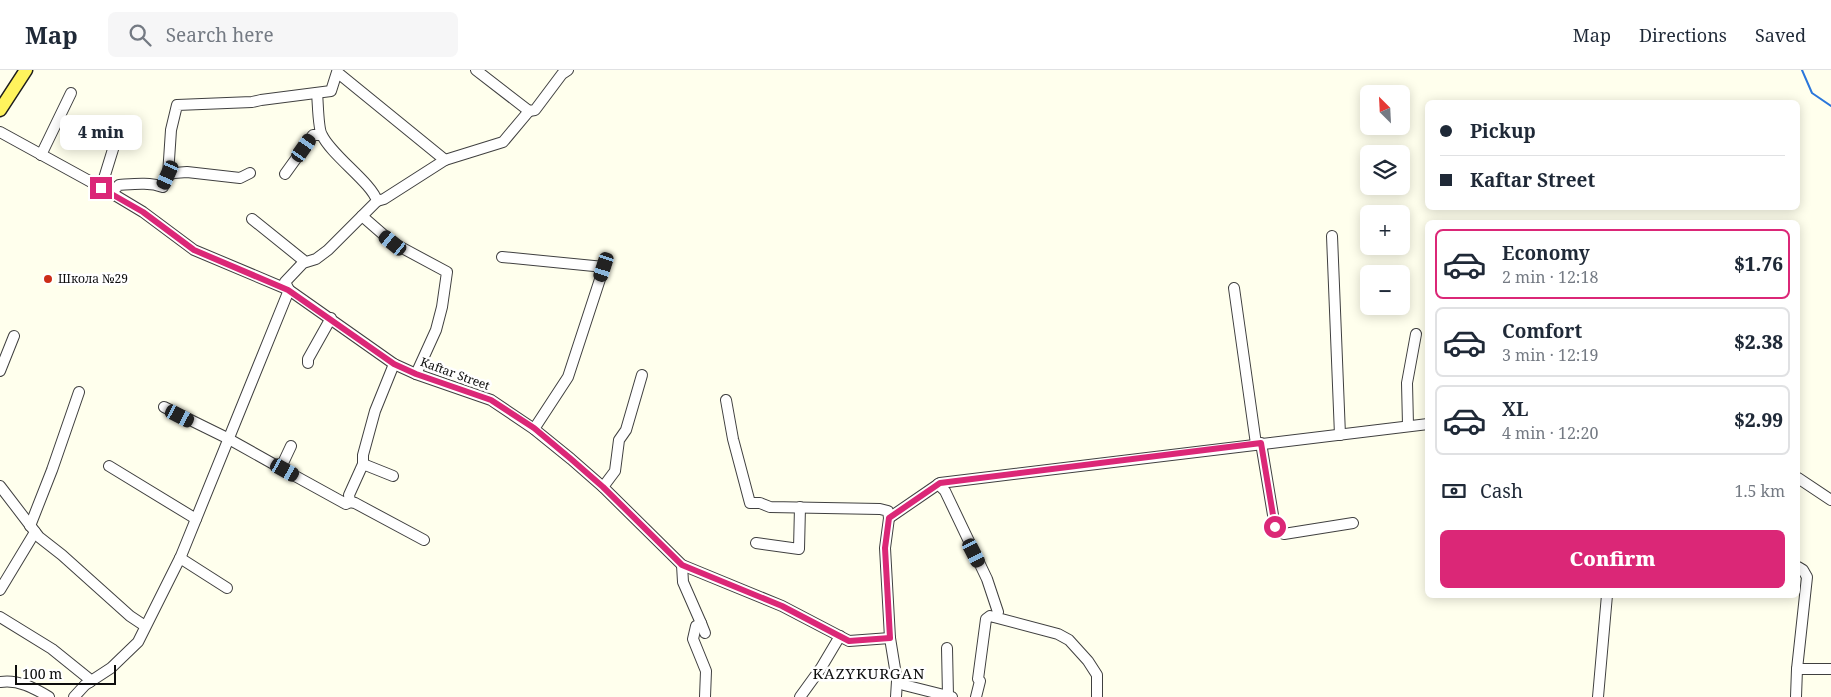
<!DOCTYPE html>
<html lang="en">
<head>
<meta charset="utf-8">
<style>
	body { margin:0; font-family:"Noto Serif",serif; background:#f6f6f7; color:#1f2937; height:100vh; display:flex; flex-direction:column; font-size:19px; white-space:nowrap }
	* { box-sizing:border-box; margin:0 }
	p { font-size:16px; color:#747a83 }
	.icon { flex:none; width:28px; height:28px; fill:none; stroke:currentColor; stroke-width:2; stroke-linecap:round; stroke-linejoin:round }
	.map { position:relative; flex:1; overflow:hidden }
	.details { position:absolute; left:1425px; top:150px; width:375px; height:378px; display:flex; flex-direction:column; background:#fff; border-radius:8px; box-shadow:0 2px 12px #0003 }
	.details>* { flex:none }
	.guide { position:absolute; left:1425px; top:30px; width:375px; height:110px; border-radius:8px; box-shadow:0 2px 12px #0003; display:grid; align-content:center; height:110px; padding:0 15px; background:#fff }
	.needle { width:32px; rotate:336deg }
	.fabs { position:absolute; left:1360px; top:15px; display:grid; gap:10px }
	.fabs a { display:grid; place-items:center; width:50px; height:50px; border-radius:8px; background:#fff; box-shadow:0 2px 12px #0003; font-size:25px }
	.scale { position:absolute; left:15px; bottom:12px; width:101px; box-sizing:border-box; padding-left:5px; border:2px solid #0d0d0d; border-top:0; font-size:14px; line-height:18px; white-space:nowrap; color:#0d0d0d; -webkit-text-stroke:4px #fff; paint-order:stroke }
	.end { position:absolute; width:22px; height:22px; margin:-11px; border:6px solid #db2777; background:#fff; box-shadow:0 0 0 2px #fff }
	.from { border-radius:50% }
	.bubble { position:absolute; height:35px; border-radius:8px; background:#fff; box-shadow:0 2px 12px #0003; font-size:16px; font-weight:800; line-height:35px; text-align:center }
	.car { position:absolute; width:15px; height:30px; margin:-15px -8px; border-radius:6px; box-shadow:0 0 4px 1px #0007; background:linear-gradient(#222 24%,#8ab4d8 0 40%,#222 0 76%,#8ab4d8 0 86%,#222 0) }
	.guide b { display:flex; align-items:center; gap:18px; height:48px; font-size:19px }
	.guide b+b { border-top:1px solid #e0e1e3 }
	.guide i { width:12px; height:12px; background:#1f2937 }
	ul { padding:9px 0 0; list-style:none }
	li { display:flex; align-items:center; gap:15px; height:70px; margin:0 10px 8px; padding:0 5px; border:2px solid #e0e1e3; border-radius:8px }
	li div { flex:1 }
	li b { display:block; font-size:19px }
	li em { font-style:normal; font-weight:800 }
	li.active { border-color:#db2777 }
	li>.icon { width:45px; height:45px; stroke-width:1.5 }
	.pay { display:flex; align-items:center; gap:12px; height:55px; padding:0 15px; font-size:19px }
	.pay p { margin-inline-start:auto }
	.cta { display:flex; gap:10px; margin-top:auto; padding:10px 15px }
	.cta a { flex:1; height:58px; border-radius:8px; background:#db2777; color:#fff; font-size:20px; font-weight:800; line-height:58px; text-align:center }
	header { display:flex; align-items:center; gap:30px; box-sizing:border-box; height:70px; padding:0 25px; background:#fff; border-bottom:1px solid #e0e1e3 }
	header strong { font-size:24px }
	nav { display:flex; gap:28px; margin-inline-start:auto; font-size:18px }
	.search { width:350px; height:45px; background:#f6f6f7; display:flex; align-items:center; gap:12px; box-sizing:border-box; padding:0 18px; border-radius:8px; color:#747a83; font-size:19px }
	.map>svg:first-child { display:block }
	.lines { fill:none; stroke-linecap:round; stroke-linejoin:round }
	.stream { stroke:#2b77db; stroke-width:2 }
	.minor-casing { stroke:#404040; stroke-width:12 }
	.major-casing { stroke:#1e1e1e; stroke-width:15 }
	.minor { stroke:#fff; stroke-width:10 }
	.major { stroke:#fff35d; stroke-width:12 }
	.route { stroke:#db2777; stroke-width:6 }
	.poi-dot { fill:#cc2d17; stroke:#fff; stroke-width:2 }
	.labels { text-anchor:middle; stroke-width:5; stroke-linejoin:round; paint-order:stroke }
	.poi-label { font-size:12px; fill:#0d0d0d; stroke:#fff; text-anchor:start }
	.street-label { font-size:12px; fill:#0d0d0d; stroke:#fff }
	.quarter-label { font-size:15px; letter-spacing:1px; fill:#0d0d0d; stroke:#fff }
</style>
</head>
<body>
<header>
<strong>Map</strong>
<div class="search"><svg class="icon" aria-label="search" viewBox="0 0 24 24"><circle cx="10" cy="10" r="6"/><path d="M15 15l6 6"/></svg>Search here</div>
<nav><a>Map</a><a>Directions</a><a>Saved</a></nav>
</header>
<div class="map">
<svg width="1831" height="627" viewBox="0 0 1831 627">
	<rect width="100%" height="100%" fill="#ffffed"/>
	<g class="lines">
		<path class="stream" d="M1802,0L1812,23L1831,36"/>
		<defs>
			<g id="minor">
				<path d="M529,41L535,40L562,4L568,0"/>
				<path d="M0,62L113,124L143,142L194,180L289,220L394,294L416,304L491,330L534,359L571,389L603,417L682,495L782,536L849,571L890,568"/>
				<path d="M90,63L114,76L101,118"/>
				<path d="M41,85L71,23"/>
				<path d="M445,90L503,72L529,41L476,0"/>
				<path d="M285,104L313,65H321"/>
				<path d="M168,105L171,60L177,35L252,32L261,30L331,21L337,2L445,90L384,129L377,131"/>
				<path d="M111,123L119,115C134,114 149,112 163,117L168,105L174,103L187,102L240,108L250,103"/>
				<path d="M362,146L393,173L447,202L442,237L436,260L416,304"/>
				<path d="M252,149L303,190V193"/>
				<path d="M1332,166L1340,365"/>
				<path d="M502,187L604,197L568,307L534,359"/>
				<path d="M1234,218L1256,374"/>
				<path d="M308,293V289L331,248"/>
				<path d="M0,301L14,266"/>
				<path d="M726,330L733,369L750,433H760L770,437L880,439L888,441L889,448L885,478L890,568L897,611L896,627"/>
				<path d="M164,337L227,368L277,396L283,393L291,376"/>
				<path d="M1408,355L1407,313L1416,264"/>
				<path d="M1261,373L1275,457L1279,462L1284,464L1353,453"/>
				<path d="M363,394V385L375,341L394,294"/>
				<path d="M109,396L196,449"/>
				<path d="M277,396L346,434L350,432L349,425L363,394L393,406"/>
				<path d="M1798,408L1831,430"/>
				<path d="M938,414L945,421L987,509L998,542L995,547"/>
				<path d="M0,416L39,467L62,485L130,546L145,556"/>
				<path d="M603,417L615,401L619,370L626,360L642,305"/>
				<path d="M350,432L355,433L424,470"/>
				<path d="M889,448L940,413L1428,354"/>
				<path d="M30,456L52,400L79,322"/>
				<path d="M756,473L799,479L800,437"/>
				<path d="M180,488L227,518"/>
				<path d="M682,495L683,512L701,553L696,556L693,569L706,601L705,627"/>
				<path d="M0,520L35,462"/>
				<path d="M0,547L52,579L88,608L90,612"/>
				<path d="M701,553L705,563"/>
				<path d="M947,578L948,626"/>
				<path d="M1797,599L1807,507L1803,500L1798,497"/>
				<path d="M897,611L904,615L952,627"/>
				<path d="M0,612C18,609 34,618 49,627"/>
				<path d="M74,627L85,615L111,598L138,572L181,486L289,220L285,212L303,193L316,189L328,180L377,131C372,113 331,85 322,65C318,59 318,32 317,23"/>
				<path d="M800,627L821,598L840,566"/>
				<path d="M976,627L980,611L978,609L986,549L990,546L1058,564L1069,570L1088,591L1097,605V627"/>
				<path d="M1598,627L1607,525"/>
				<path d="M1796,627L1797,599H1831"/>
			</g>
			<path id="major" d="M0,40L26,0"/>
		</defs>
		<use href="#minor" class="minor-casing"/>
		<use href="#major" class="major-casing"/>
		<use href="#minor" class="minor"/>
		<use href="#major" class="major"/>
	</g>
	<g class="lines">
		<path class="route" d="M101,118L143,142L194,180L288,220L394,294L416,304L491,330L534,358L571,389L603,417L682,495L782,536L849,571L890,568L885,478L889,448L940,413L1261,373L1275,457"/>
	</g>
	<circle class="poi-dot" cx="48" cy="209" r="5"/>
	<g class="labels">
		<g class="poi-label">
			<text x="58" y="213">Школа №29</text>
		</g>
		<g class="street-label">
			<text transform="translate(455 304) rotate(20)" y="4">Kaftar Street</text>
		</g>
		<g class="quarter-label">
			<text x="869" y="609">KAZYKURGAN</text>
		</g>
	</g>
</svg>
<div class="fabs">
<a><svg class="needle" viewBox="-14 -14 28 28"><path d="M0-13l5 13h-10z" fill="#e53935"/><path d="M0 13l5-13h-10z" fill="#747a83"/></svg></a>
<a><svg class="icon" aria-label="layers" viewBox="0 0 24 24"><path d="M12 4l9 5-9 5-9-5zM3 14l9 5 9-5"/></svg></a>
<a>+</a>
<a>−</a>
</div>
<div class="scale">100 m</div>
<i class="end from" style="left:1275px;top:457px"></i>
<i class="end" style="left:101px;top:118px"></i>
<div class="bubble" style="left:60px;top:45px;width:82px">4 min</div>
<i class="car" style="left:304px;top:78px;rotate:35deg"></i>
<i class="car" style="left:168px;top:105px;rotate:204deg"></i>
<i class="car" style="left:393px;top:173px;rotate:309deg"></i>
<i class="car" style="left:604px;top:197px;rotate:198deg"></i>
<i class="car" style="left:180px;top:346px;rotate:117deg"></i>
<i class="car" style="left:285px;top:400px;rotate:119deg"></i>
<i class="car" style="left:974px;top:483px;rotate:153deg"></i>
<div class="guide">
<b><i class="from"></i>Pickup</b>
<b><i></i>Kaftar Street</b>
</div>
<section class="details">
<ul>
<li class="active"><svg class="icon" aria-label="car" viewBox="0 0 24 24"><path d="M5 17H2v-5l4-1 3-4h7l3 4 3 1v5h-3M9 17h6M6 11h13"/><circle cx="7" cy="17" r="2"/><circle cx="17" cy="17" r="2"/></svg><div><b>Economy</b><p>2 min · 12:18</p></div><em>$1.76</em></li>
<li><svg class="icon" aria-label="car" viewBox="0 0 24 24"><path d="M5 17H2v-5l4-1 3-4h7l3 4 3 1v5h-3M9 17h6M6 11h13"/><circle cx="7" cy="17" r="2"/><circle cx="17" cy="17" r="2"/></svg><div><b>Comfort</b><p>3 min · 12:19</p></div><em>$2.38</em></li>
<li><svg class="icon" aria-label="car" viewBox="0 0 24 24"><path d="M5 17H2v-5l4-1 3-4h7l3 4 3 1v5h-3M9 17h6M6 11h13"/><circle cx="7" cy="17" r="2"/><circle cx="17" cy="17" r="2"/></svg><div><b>XL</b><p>4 min · 12:20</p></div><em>$2.99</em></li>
</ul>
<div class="pay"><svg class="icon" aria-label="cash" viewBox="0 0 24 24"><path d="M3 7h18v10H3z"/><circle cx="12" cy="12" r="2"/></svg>Cash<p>1.5 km</p></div>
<div class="cta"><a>Confirm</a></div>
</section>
</div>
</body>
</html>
